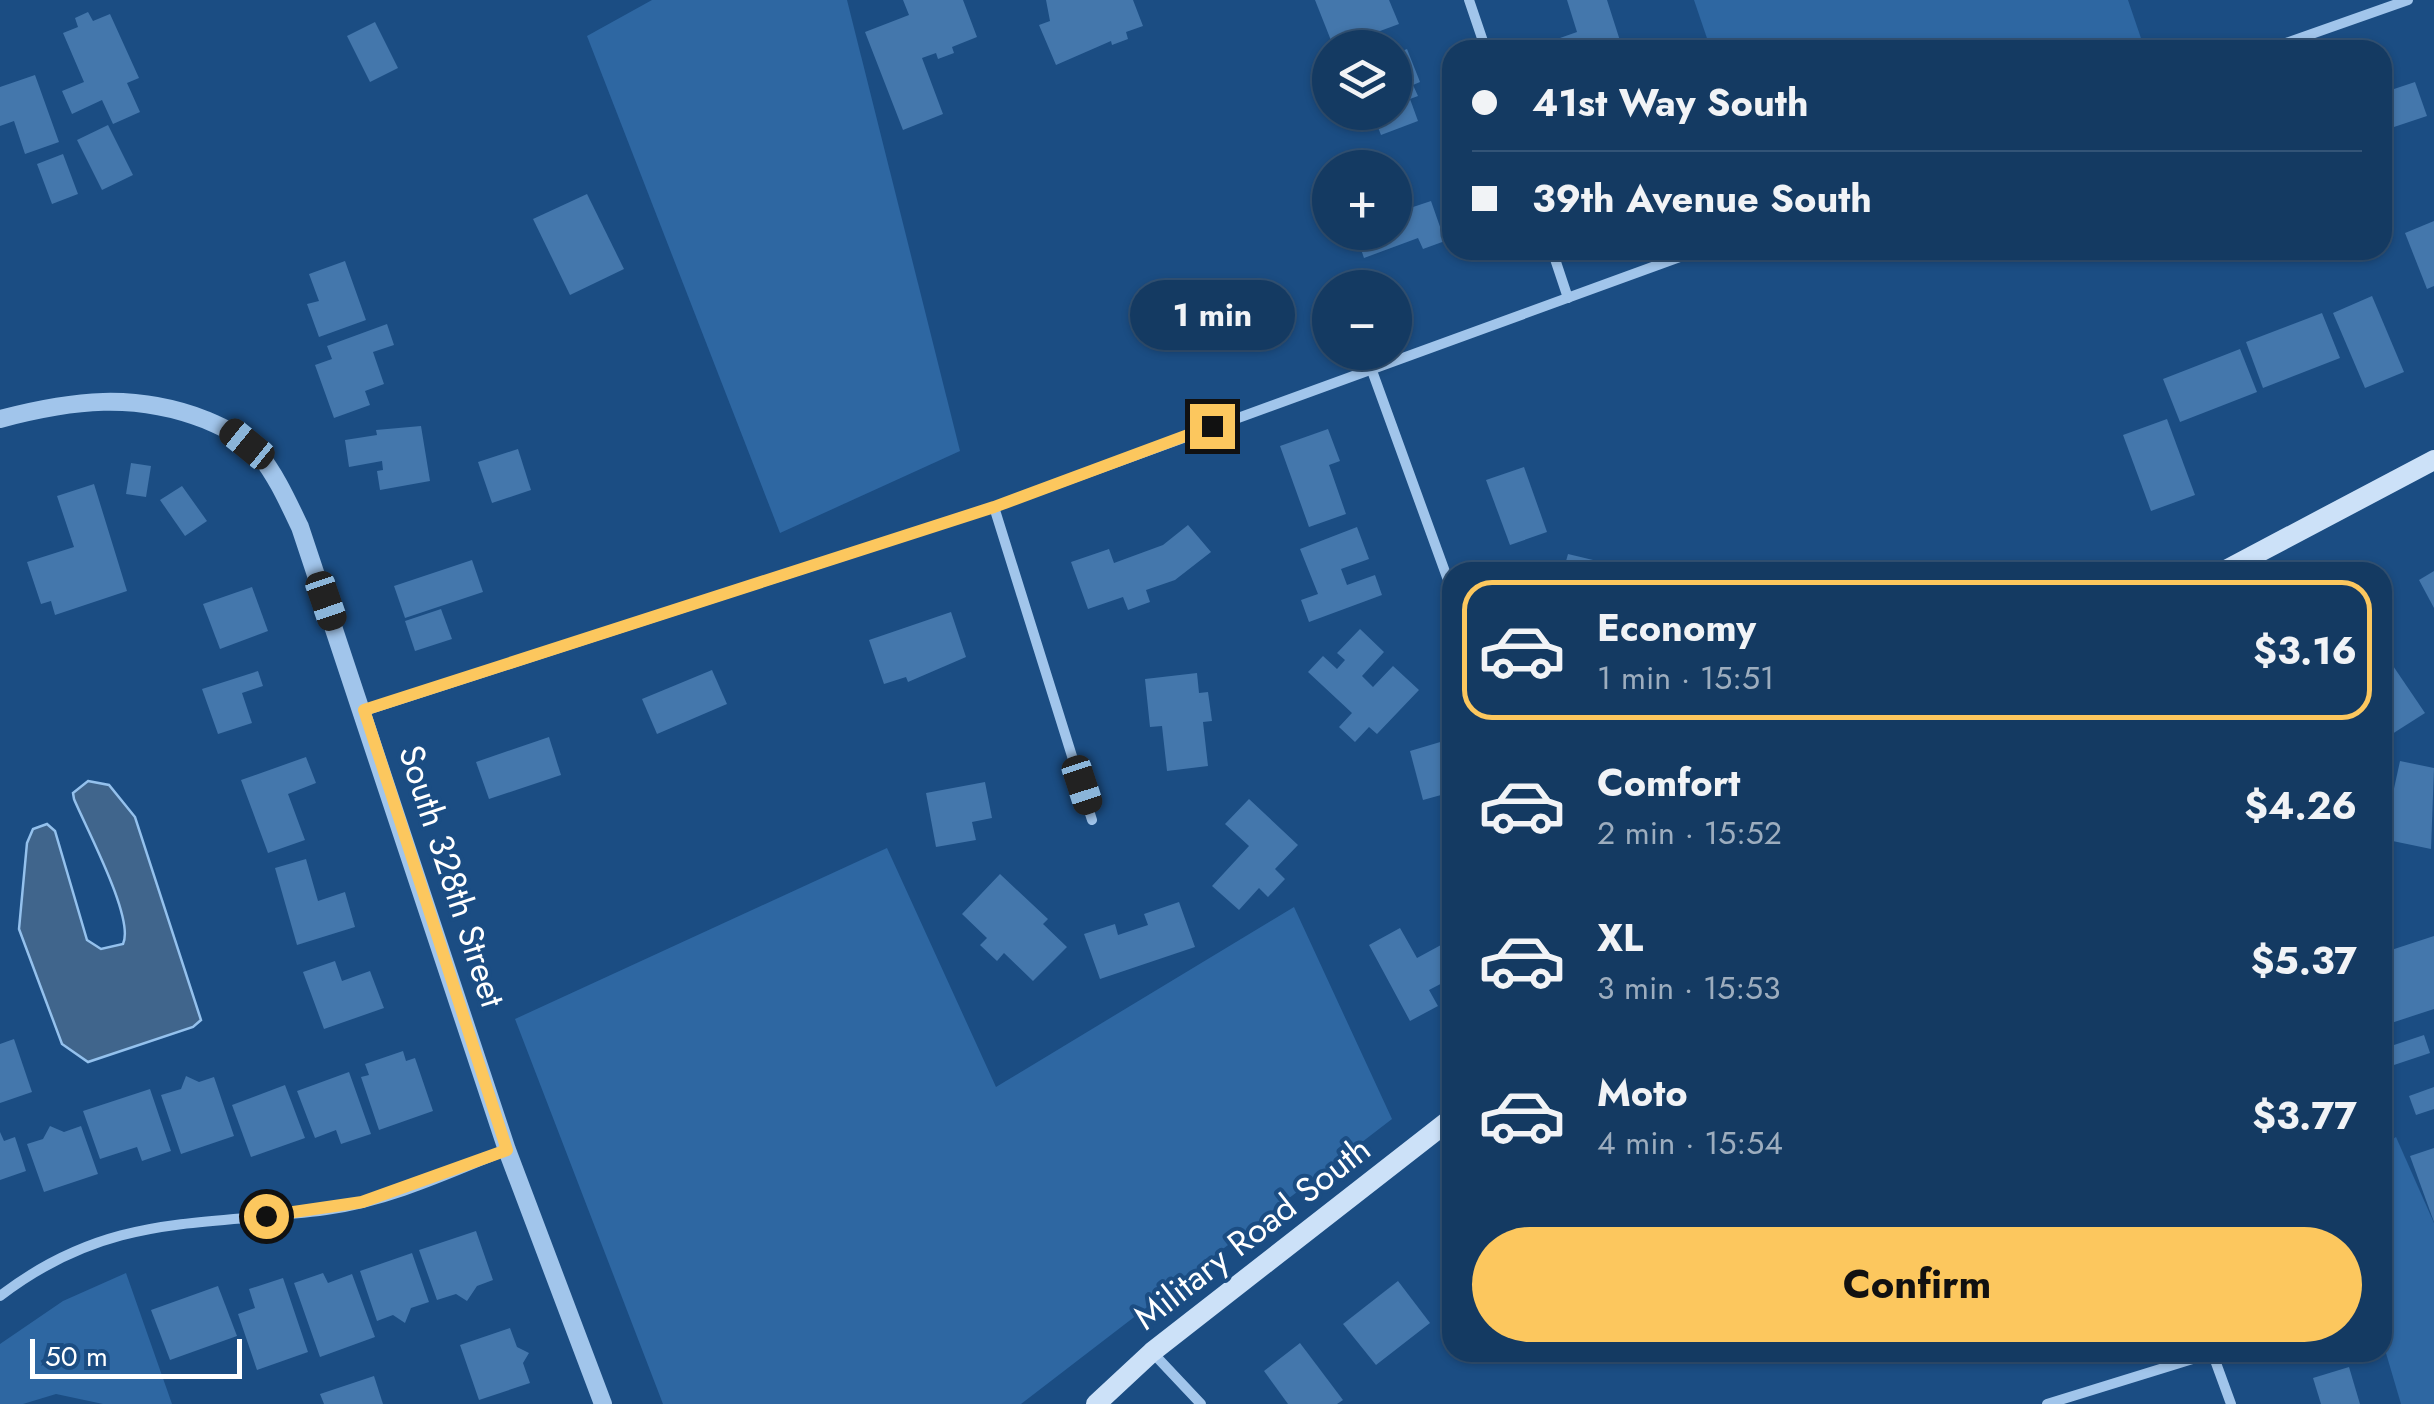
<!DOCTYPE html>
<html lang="en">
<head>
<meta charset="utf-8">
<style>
	body { margin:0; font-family:Jost,sans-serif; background:#21456b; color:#f1f3f6; height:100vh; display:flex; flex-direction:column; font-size:38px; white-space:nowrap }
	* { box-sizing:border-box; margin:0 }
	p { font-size:32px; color:#9dadbe }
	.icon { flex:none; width:55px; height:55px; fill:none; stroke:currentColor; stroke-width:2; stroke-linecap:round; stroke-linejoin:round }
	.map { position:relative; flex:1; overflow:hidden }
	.sheet { position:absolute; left:1442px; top:562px; width:950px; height:800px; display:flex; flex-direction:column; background:#143a62; border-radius:30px; box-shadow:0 2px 8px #0004,0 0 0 2px #335477 }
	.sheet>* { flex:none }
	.top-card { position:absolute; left:1442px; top:40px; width:950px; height:220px; border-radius:30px; box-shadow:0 2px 8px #0004,0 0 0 2px #335477; display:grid; align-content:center; height:220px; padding:0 30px; background:#143a62 }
	.fabs { position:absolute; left:1312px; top:30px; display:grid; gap:20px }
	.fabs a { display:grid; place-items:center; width:100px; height:100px; border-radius:50%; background:#143a62; box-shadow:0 2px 8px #0004,0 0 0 2px #335477; font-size:50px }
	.scale { position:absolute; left:30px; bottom:25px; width:212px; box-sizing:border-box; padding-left:10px; border:5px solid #fff; border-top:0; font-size:28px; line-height:35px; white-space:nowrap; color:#fff; -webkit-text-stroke:8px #1b4d83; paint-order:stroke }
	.end { position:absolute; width:45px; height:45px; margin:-22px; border:12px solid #fcc75e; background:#111; box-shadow:0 0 0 5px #111 }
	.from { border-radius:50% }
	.bubble { position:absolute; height:70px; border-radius:35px; background:#143a62; box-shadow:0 2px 8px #0004,0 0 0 2px #335477; font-size:32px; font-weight:700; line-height:70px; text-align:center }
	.car { position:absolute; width:30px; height:60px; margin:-30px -15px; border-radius:12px; box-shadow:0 0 8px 2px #0007; background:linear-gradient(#222 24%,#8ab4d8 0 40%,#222 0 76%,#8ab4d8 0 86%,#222 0) }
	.top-card b { display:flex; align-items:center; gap:35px; height:95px; font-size:38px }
	.top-card b+b { border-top:2px solid #335477 }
	.top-card i { width:25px; height:25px; background:#f1f3f6 }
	ul { padding:18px 0 0; list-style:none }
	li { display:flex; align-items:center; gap:30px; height:140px; margin:0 20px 15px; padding:0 10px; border:5px solid transparent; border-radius:30px }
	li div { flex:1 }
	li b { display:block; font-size:38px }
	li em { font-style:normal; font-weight:700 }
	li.active { border-color:#fcc75e }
	li>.icon { width:90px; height:90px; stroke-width:1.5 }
	.cta { display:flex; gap:20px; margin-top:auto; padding:20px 30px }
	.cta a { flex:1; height:115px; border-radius:60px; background:#fcc75e; color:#111; font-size:40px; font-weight:700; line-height:115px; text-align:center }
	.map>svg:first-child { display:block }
	.green { fill:#2e67a2 }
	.water { fill:#40658c; stroke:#94c1ed; stroke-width:2.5 }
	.building { fill:#4477ac }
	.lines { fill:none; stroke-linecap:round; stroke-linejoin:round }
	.minor { stroke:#a1c5eb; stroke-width:10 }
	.tertiary { stroke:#a1c5eb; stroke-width:18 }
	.secondary { stroke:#cce1f8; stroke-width:20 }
	.route { stroke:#fcc75e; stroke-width:12 }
	.labels { text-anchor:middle; stroke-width:8; stroke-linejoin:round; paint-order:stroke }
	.street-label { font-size:35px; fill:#fff; stroke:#1b4d83 }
</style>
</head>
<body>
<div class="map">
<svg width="2434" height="1404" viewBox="0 0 2434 1404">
	<rect width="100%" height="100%" fill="#1b4d83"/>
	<g class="green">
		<path d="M652,0H847L960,451L780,533L587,36Z"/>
		<path d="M1694,0H2128L2145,50H1711Z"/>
		<path d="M887,848L996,1087L1294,907L1392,1119L1021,1404H663L515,1019Z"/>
		<path d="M2396,1137L2434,1223V1404H2401L2383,1343V1145Z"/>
		<path d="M126,1273L172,1404H103L56,1394L23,1404H0V1344L63,1301Z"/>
	</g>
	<path class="water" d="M88,781L109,785L135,817L201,1020L193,1027L88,1062L62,1044L19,929L27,843L33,829L47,824L55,831L87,940L101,949L123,944C135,919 86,828 74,799L73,793Z"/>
	<g class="building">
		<path d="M903,0H963L977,37L952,47L954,53L938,59L936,53L922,58L943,114L903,130L865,32L909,15Z"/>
		<path d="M1046,0H1133L1143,26L1126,32L1128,39L1112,45L1111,41L1056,65L1039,25L1050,21Z"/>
		<path d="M1315,0H1389L1399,24L1334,48Z"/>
		<path d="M1567,0H1607L1623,50H1563L1560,38L1577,32Z"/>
		<path d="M88,12L93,21L110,14L139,78L127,83L140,112L113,124L102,100L72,114L62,91L84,82L63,33L78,27L75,18Z"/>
		<path d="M375,22L398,68L370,82L347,36Z"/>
		<path d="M1407,49L1420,82L1413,85L1418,96L1410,99L1418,121L1381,135L1372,112H1395V54Z"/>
		<path d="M35,75L59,142L25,154L14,121L0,126V87Z"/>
		<path d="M2415,82L2427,116L2382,131V93Z"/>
		<path d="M108,125L133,175L102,190L77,140Z"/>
		<path d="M63,154L78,194L52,204L37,164Z"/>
		<path d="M587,194L624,269L570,295L533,219Z"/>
		<path d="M1431,201L1445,241L1423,249L1418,238L1364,258L1355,232H1395V213Z"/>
		<path d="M2434,221V286L2427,289L2405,233Z"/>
		<path d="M2043,250H2077V251L2047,261Z"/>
		<path d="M345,261L366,320L319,337L307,304L319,301L309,274Z"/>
		<path d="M2372,296L2404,372L2365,388L2333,313Z"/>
		<path d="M2322,313L2340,358L2263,388L2246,342Z"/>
		<path d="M387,324L394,345L373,352L384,384L365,391L370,405L334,418L315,365L332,359L327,346Z"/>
		<path d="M2240,349L2257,392L2180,422L2163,379Z"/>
		<path d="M2167,419L2195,495L2151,511L2123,435Z"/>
		<path d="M421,426L430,481L380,490L377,471L383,470L382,461L349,467L345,440L377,435L376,430Z"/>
		<path d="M1328,429L1340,461L1329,465L1346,514L1309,527L1280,446Z"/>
		<path d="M518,449L531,490L492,503L478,462Z"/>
		<path d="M131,463L151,466L146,497L126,494Z"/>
		<path d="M1524,467L1547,532L1510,545L1486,480Z"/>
		<path d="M94,484L127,591L55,615L51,601L41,604L27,562L74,547L57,496Z"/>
		<path d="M182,486L207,521L185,536L160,500Z"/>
		<path d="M1188,525L1211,552L1175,580L1146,590L1150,602L1128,610L1123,597L1088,609L1071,562L1109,549L1114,563L1163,545Z"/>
		<path d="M1357,527L1369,559L1341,569L1347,585L1375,575L1382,595L1309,622L1301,600L1318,594L1300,549Z"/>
		<path d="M1568,554L1614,565L1612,572H1563Z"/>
		<path d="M472,560L483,592L405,618L394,586Z"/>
		<path d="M2434,571V608L2419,580Z"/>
		<path d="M252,587L268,631L220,649L203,604Z"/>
		<path d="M441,609L452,639L415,651L405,621Z"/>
		<path d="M951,612L966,657L908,682L906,677L884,684L869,640Z"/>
		<path d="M1360,629L1384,652L1362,676L1373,687L1393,666L1419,690L1377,734L1369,727L1355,742L1339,727L1352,713L1308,672L1323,656L1337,669L1345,660L1337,653Z"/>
		<path d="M2385,654L2425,713L2389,736L2382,727Z"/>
		<path d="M712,670L727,704L657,734L642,699Z"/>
		<path d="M258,671L263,686L242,693L252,723L218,734L202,689Z"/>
		<path d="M1197,673L1199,693L1208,692L1212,721L1203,722L1208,766L1167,771L1162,726L1150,727L1145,679Z"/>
		<path d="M549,737L561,775L489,799L476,762Z"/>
		<path d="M1447,740L1452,754V792L1423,800L1410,751Z"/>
		<path d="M306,757L316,783L288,794L305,840L268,853L241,780Z"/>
		<path d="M2400,761L2434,768L2431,849L2383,839Z"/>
		<path d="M985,782L992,818L972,822L976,840L936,847L926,793Z"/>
		<path d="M1249,799L1298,845L1275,869L1285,879L1268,897L1259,888L1239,910L1212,886L1249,846L1225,824Z"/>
		<path d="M306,859L318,901L345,892L355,927L297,945L275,868Z"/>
		<path d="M1000,874L1048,919L1043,924L1067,947L1033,981L1004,953L997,961L980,945L987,938L962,914Z"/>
		<path d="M1179,902L1195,947L1100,979L1084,934L1115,924L1118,935L1148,925L1144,914Z"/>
		<path d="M1400,928L1417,958L1452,939V978L1429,990L1438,1006L1410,1021L1369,945Z"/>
		<path d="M2434,936V1009L2382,1026V953Z"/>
		<path d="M335,961L342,981L370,971L384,1008L324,1029L303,972Z"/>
		<path d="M2424,1035L2430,1053L2388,1067L2382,1049Z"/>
		<path d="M14,1039L32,1092L0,1103V1044Z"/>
		<path d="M403,1051L406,1061L415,1058L433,1111L379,1130L361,1077L369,1075L365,1064Z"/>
		<path d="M349,1072L371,1134L341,1144L336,1130L315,1138L297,1091Z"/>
		<path d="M186,1076L199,1082L214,1077L234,1136L181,1154L161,1095L181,1089Z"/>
		<path d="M285,1085L305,1138L251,1157L232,1105Z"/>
		<path d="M2434,1087V1109L2416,1115L2409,1096Z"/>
		<path d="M150,1089L171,1151L142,1161L137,1147L100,1159L83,1111Z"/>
		<path d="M50,1126L64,1132L81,1126L98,1174L44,1192L27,1144L43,1139Z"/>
		<path d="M0,1132L4,1141L15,1137L26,1171L0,1180Z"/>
		<path d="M2434,1148V1222L2410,1156Z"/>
		<path d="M476,1231L493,1280L477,1286L467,1301L456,1294L437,1300L419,1250Z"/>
		<path d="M412,1253L429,1302L411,1308L405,1323L393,1315L377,1321L360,1271Z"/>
		<path d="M1452,1266V1302H1451L1443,1268Z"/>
		<path d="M323,1273L328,1283L352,1274L375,1337L320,1357L294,1283Z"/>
		<path d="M283,1278L308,1352L257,1370L238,1314L255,1308L249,1289Z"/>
		<path d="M1398,1281L1430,1323L1376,1365L1343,1324Z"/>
		<path d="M218,1286L237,1336L170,1360L151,1310Z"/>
		<path d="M510,1328L517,1347L529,1353L523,1363L530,1383L479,1400L460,1345Z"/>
		<path d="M1300,1343L1343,1400L1337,1404H1288L1264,1371Z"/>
		<path d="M2349,1367L2360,1404H2321L2313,1378Z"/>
		<path d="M374,1376L383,1404H324L320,1394Z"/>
	</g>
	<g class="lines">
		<g class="minor">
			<path d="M1469,0L1486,50"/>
			<path d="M2266,50L2408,0"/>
			<path d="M1552,250L1568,298"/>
			<path d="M1371,368L1452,591"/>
			<path d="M994,507L1092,820"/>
			<path d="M364,711L994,507L1699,250"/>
			<path d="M0,1296C110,1212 198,1227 326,1210C388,1202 450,1173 507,1150"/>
			<path d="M1152,1352L1201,1404"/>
			<path d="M2212,1352L2231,1404"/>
			<path d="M2047,1404L2212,1353"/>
		</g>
		<path class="tertiary" d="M0,419C72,400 135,392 206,420C225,428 244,437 258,453C276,475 288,502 300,527L507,1150L603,1404"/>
		<g class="secondary">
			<path d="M2222,572L2434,460"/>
			<path d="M1096,1404L1152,1352L1452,1118"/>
		</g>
	</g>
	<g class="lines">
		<path class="route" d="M266,1216L362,1202L507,1150L364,710L994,507L1212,426"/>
	</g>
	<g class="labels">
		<g class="street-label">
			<text transform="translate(452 876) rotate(72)" y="12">South 328th Street</text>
			<text transform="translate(1252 1233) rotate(-38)" y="12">Military Road South</text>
		</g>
	</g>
</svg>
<div class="fabs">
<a><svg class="icon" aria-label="layers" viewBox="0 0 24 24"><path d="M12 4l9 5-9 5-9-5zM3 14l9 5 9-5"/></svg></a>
<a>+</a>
<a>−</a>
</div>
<div class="scale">50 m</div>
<i class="end from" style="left:266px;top:1216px"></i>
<i class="end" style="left:1212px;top:426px"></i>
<div class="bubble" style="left:1130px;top:280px;width:165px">1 min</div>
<i class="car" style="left:247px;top:444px;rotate:309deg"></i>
<i class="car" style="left:326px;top:601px;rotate:161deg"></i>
<i class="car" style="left:1082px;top:785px;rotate:162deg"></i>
<div class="top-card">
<b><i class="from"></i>41st Way South</b>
<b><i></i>39th Avenue South</b>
</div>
<section class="sheet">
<ul>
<li class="active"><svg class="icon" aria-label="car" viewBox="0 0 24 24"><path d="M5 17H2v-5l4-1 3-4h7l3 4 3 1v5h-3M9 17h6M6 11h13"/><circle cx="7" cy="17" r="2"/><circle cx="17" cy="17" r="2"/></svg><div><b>Economy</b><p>1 min · 15:51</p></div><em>$3.16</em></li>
<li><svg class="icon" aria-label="car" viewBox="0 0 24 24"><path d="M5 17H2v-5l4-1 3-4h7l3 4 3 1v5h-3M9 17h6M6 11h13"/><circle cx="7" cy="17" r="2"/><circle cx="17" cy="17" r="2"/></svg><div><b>Comfort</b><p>2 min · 15:52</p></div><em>$4.26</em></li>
<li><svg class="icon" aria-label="car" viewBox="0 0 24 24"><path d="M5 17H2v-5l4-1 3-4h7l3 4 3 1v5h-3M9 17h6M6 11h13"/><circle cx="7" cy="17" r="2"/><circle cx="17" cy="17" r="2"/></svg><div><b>XL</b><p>3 min · 15:53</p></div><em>$5.37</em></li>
<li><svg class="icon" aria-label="car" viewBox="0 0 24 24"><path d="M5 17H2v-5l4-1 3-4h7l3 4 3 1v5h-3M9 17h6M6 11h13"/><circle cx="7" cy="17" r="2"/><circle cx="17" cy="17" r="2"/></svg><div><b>Moto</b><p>4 min · 15:54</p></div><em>$3.77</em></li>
</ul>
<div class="cta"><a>Confirm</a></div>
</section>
</div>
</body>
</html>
